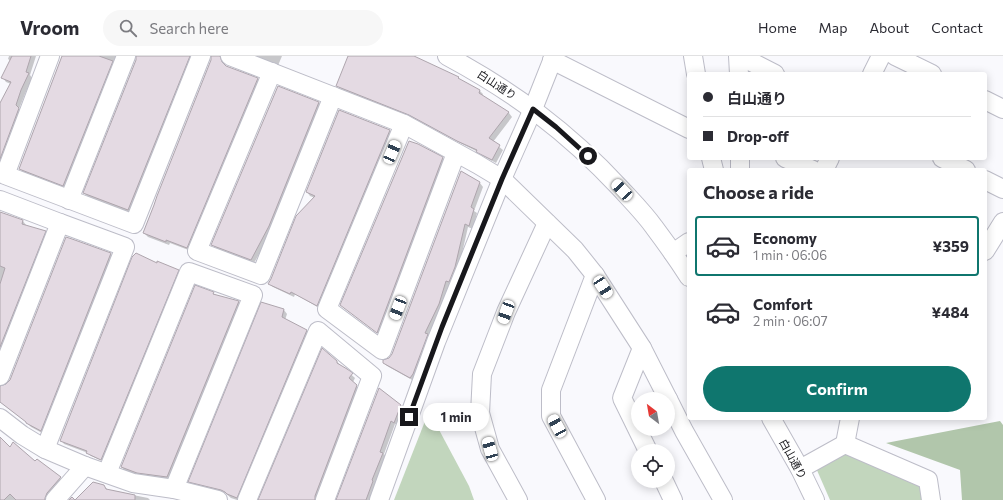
<!DOCTYPE html>
<html lang="en">
<head>
<meta charset="utf-8">
<style>
	body { margin:0; font-family:Commissioner,"Noto Sans JP",sans-serif; background:#f7f7f7; color:#2b2b33; height:100vh; display:flex; flex-direction:column; font-size:15px; white-space:nowrap }
	* { box-sizing:border-box; margin:0 }
	p { font-size:13px; color:#7c7c81 }
	.icon { flex:none; width:22px; height:22px; fill:none; stroke:currentColor; stroke-width:2; stroke-linecap:round; stroke-linejoin:round }
	.map { position:relative; flex:1; overflow:hidden }
	.sheet { position:absolute; left:687px; top:112px; width:300px; height:252px; display:flex; flex-direction:column; background:#fff; border-radius:4px; box-shadow:0 2px 10px #0003 }
	.sheet>* { flex:none }
	.banner { position:absolute; left:687px; top:16px; width:300px; height:88px; border-radius:4px; box-shadow:0 2px 10px #0003; display:grid; align-content:center; height:88px; padding:0 16px; background:#fff }
	.needle { width:26px; rotate:329deg }
	.controls { position:absolute; left:631px; top:336px; display:grid; gap:8px }
	.controls a { display:grid; place-items:center; width:44px; height:44px; border-radius:50%; background:#fff; box-shadow:0 2px 10px #0003; font-size:20px }
	.end { position:absolute; width:18px; height:18px; margin:-9px; border:5px solid #18181c; background:#fff; box-shadow:0 0 0 2px #fff }
	.from { border-radius:50% }
	.bubble { position:absolute; height:28px; border-radius:14px; background:#fff; box-shadow:0 2px 10px #0003; font-size:13px; font-weight:700; line-height:28px; text-align:center }
	.car { position:absolute; width:12px; height:24px; margin:-12px -6px; border-radius:5px; box-shadow:0 0 3px 1px #0007; background:linear-gradient(#fff 24%,#345 0 40%,#fff 0 76%,#345 0 86%,#fff 0) }
	.banner b { display:flex; align-items:center; gap:14px; height:38px; font-size:15px }
	.banner b+b { border-top:1px solid #e1e1e2 }
	.banner i { width:10px; height:10px; background:#2b2b33 }
	ul { padding:0; list-style:none }
	li { display:flex; align-items:center; gap:12px; height:60px; margin:0 8px 6px; padding:0 8px; border:2px solid transparent; border-radius:4px }
	li div { flex:1 }
	li b { display:block; font-size:15px }
	li em { font-style:normal; font-weight:700 }
	li.selected { border-color:#0f766e }
	li>.icon { width:36px; height:36px; stroke-width:1.5 }
	h2 { padding:0 16px; font-size:18px; line-height:48px }
	.primary-button { display:flex; gap:8px; margin-top:auto; padding:8px 16px }
	.primary-button a { flex:1; height:46px; border-radius:24px; background:#0f766e; color:#fff; font-size:16px; font-weight:700; line-height:46px; text-align:center }
	header { display:flex; align-items:center; gap:24px; box-sizing:border-box; height:56px; padding:0 20px; background:#fff; border-bottom:1px solid #e1e1e2 }
	header strong { font-size:19px }
	nav { display:flex; gap:22px; margin-inline-start:auto; font-size:14px }
	.search { width:280px; height:36px; background:#f7f7f7; display:flex; align-items:center; gap:10px; box-sizing:border-box; padding:0 14px; border-radius:22px; color:#7c7c81; font-size:15px }
	.map>svg:first-child { display:block }
	.green { fill:#c2d6bd }
	.forest { fill:#b1c6ab }
	.shadow { fill:#0003 }
	.building { fill:#e4dae3; stroke:#aea5ad }
	.lines { fill:none; stroke-linecap:round; stroke-linejoin:round }
	.minor-casing { stroke:#bdbdc8; stroke-width:20 }
	.minor { stroke:#fff; stroke-width:18 }
	.route { stroke:#18181c; stroke-width:5 }
	.labels { text-anchor:middle; stroke-width:3.5; stroke-linejoin:round; paint-order:stroke }
	.street-label { font-size:11px; fill:#18181c; stroke:#fff }
</style>
</head>
<body>
<header>
<strong>Vroom</strong>
<div class="search"><svg class="icon" aria-label="search" viewBox="0 0 24 24"><circle cx="10" cy="10" r="6"/><path d="M15 15l6 6"/></svg>Search here</div>
<nav><a>Home</a><a>Map</a><a>About</a><a>Contact</a></nav>
</header>
<div class="map">
<svg width="1003" height="444" viewBox="0 0 1003 444">
	<rect width="100%" height="100%" fill="#f9f9fd"/>
	<g class="green">
		<path d="M429,355L469,430L474,444H394Z"/>
		<path d="M844,393L923,428L924,444H830L816,412Z"/>
	</g>
	<path class="forest" d="M1000,365L1003,369V444H962L960,414L886,387Z"/>
	<g class="shadow">
		<path d="M9,0H36L30,19L32,22L25,38L19,53L22,56L0,112V49L11,28L6,26L3,22L11,5L8,3Z"/>
		<path d="M64,0H120L67,133L23,116L20,113Z"/>
		<path d="M137,0H192L131,157L88,141L84,137L137,4Z"/>
		<path d="M247,0H282L277,12Z"/>
		<path d="M349,0H412L458,22L462,25L480,35L483,38L482,40L509,57L512,61L493,86L503,94L496,107L481,99L478,96L462,88L413,62L341,33L337,30Z"/>
		<path d="M257,23L261,27L191,195L170,187L169,189L148,181L144,177Z"/>
		<path d="M278,31L319,47L322,51L273,174L254,207L216,192L212,189Z"/>
		<path d="M390,75L393,78L321,253L295,238L294,241L273,231L269,228L315,142L310,140L307,136Z"/>
		<path d="M443,102L446,106L381,280L341,249Z"/>
		<path d="M480,127L483,131L474,155L477,157L473,173L468,171L458,215L414,325L387,310L384,307L390,303L393,298Z"/>
		<path d="M0,157L23,165L26,169V170L45,176L49,179L0,303Z"/>
		<path d="M72,184L111,198L114,202L44,378L31,371L27,367V366L0,346V331H2L11,324Z"/>
		<path d="M157,208L178,214L182,218L105,406L91,400L88,397L64,388L61,384Z"/>
		<path d="M213,237L215,239L239,246L242,250L171,425L141,420L125,415L122,411Z"/>
		<path d="M262,248L284,254L287,258L285,264L307,275L310,278L241,444H237L231,442L225,437L193,429L189,426Z"/>
		<path d="M337,306L355,322L353,326L360,334L319,444H259Z"/>
		<path d="M400,350L404,354L398,369L395,368L384,398L386,401L371,444H337Z"/>
		<path d="M0,383L10,392L36,407L37,404L64,425L49,444H0Z"/>
		<path d="M104,430L108,434L148,442L150,444H76Z"/>
	</g>
	<g class="building">
		<path d="M12,0H31L26,16L29,17L21,34L16,49L19,52L0,103V47L11,26L1,22Z"/>
		<path d="M62,0H99L113,5L63,130L19,113Z"/>
		<path d="M136,0H190L128,154L83,137L136,4Z"/>
		<path d="M211,0H220L222,6L226,10L258,22L187,192L166,184V186L143,177L154,149L157,140L211,4Z"/>
		<path d="M348,0H414L459,21L458,22L480,34L479,37L509,56L489,82L500,89L492,104L476,96L477,94L457,85L409,59L336,30Z"/>
		<path d="M278,30L319,46L269,170L251,204L211,189Z"/>
		<path d="M339,54L390,74L317,250L291,236L290,238L268,228L271,223L296,160L315,140L306,136Z"/>
		<path d="M409,85L418,88L443,101L377,277L340,249Z"/>
		<path d="M461,115L480,126L471,151L474,153L469,170L465,168L455,211L449,226L446,225L439,248L425,277L428,278L413,318L410,322L383,307V304L389,302L392,298Z"/>
		<path d="M0,156L23,164L22,168L46,175L0,291V228L5,212L0,210Z"/>
		<path d="M66,181L72,183L111,197L41,375L26,367V366L0,346V330L6,328L10,324Z"/>
		<path d="M136,197L157,207V205L179,214L101,404L86,397L87,395L60,385L132,201Z"/>
		<path d="M195,229L214,236L213,238L239,245L167,421L137,417L121,411Z"/>
		<path d="M261,246L284,253L282,261L307,274L237,442L227,438L225,436L221,434L188,426Z"/>
		<path d="M322,292L337,305V307L347,313L353,317L349,322L357,329L315,440V444H258Z"/>
		<path d="M379,332L401,349L394,367L391,365L380,396L383,397L372,424L373,425L366,444H336Z"/>
		<path d="M0,381L10,391L13,386L35,405L37,403L61,421L47,437L45,442V444H16L10,438L4,444H0Z"/>
		<path d="M93,426L104,429L106,433L135,439V444H69L72,441L75,444Z"/>
	</g>
	<g class="lines">
		<defs>
			<g id="minor">
				<path d="M50,0L5,119L134,168L201,0"/>
				<path d="M230,0L404,68L477,108L502,123L575,194L595,219L642,292L668,343"/>
				<path d="M447,0C514,36 568,76 620,132C632,145 644,157 654,171C666,187 678,204 689,221"/>
				<path d="M693,0L696,18"/>
				<path d="M738,0L739,18"/>
				<path d="M740,0L775,18"/>
				<path d="M895,0L932,18"/>
				<path d="M552,4L689,73"/>
				<path d="M272,16L197,195L261,219L333,40"/>
				<path d="M872,18L881,0"/>
				<path d="M985,44L1003,53"/>
				<path d="M404,68L327,253L382,294L456,97"/>
				<path d="M711,102L714,114"/>
				<path d="M740,102V114"/>
				<path d="M785,102L813,114"/>
				<path d="M942,102L966,114"/>
				<path d="M824,114L830,102"/>
				<path d="M985,124L1003,133"/>
				<path d="M0,144L60,167"/>
				<path d="M69,144L126,0"/>
				<path d="M985,195L1003,166"/>
				<path d="M673,197L689,186"/>
				<path d="M595,219L551,334V360L596,444"/>
				<path d="M642,292L622,342L648,395"/>
				<path d="M0,320L60,167L125,191L45,393"/>
				<path d="M668,343L684,375L723,444"/>
				<path d="M0,362L22,379L45,393L85,410L133,427L174,433L218,444"/>
				<path d="M771,362L800,413L815,444"/>
				<path d="M845,388L928,424L931,444"/>
				<path d="M845,388L850,362"/>
				<path d="M800,413L845,388"/>
				<path d="M107,417L189,216L253,239L174,433"/>
				<path d="M664,425L673,444"/>
				<path d="M55,444L85,410"/>
				<path d="M247,444L318,275L372,320L325,444"/>
				<path d="M379,444L436,286L502,123L533,53L554,0"/>
				<path d="M518,444L490,393L480,357L482,318L506,256L547,167"/>
			</g>
		</defs>
		<use href="#minor" class="minor-casing"/>
		<use href="#minor" class="minor"/>
	</g>
	<g class="lines">
		<path class="route" d="M409,361L442,271L502,123L533,53L556,71L588,100"/>
	</g>
	<g class="labels">
		<g class="street-label">
			<text transform="translate(497 29) rotate(33)" y="4">白山通り</text>
			<text transform="translate(793 403) rotate(61)" y="4">白山通り</text>
		</g>
	</g>
</svg>
<div class="controls">
<a><svg class="needle" viewBox="-14 -14 28 28"><path d="M0-13l5 13h-10z" fill="#e53935"/><path d="M0 13l5-13h-10z" fill="#7c7c81"/></svg></a>
<a><svg class="icon" aria-label="locate" viewBox="0 0 24 24"><circle cx="12" cy="12" r="6"/><path d="M12 2v4M12 18v4M2 12h4M18 12h4"/></svg></a>
</div>
<i class="end from" style="left:588px;top:100px"></i>
<i class="end" style="left:409px;top:361px"></i>
<div class="bubble" style="left:423px;top:347px;width:66px">1 min</div>
<i class="car" style="left:392px;top:96px;rotate:23deg"></i>
<i class="car" style="left:622px;top:134px;rotate:317deg"></i>
<i class="car" style="left:603px;top:231px;rotate:147deg"></i>
<i class="car" style="left:398px;top:252px;rotate:201deg"></i>
<i class="car" style="left:506px;top:256px;rotate:200deg"></i>
<i class="car" style="left:557px;top:370px;rotate:331deg"></i>
<i class="car" style="left:490px;top:393px;rotate:344deg"></i>
<div class="banner">
<b><i class="from"></i>白山通り</b>
<b><i></i>Drop-off</b>
</div>
<section class="sheet">
<h2>Choose a ride</h2>
<ul>
<li class="selected"><svg class="icon" aria-label="car" viewBox="0 0 24 24"><path d="M5 17H2v-5l4-1 3-4h7l3 4 3 1v5h-3M9 17h6M6 11h13"/><circle cx="7" cy="17" r="2"/><circle cx="17" cy="17" r="2"/></svg><div><b>Economy</b><p>1 min · 06:06</p></div><em>¥359</em></li>
<li><svg class="icon" aria-label="car" viewBox="0 0 24 24"><path d="M5 17H2v-5l4-1 3-4h7l3 4 3 1v5h-3M9 17h6M6 11h13"/><circle cx="7" cy="17" r="2"/><circle cx="17" cy="17" r="2"/></svg><div><b>Comfort</b><p>2 min · 06:07</p></div><em>¥484</em></li>
</ul>
<div class="primary-button"><a>Confirm</a></div>
</section>
</div>
</body>
</html>
